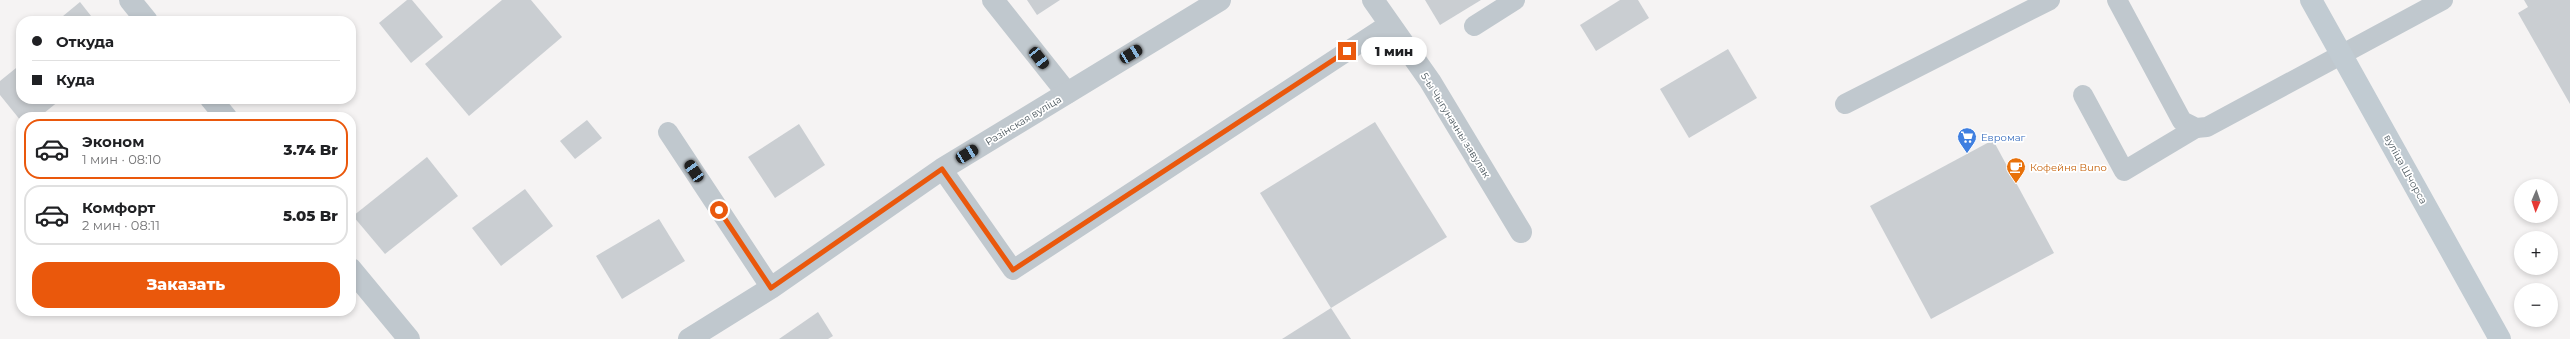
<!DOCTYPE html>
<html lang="ru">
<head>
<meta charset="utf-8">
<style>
	body { margin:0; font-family:Montserrat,sans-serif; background:#f6f6f6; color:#202124; height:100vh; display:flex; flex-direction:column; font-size:15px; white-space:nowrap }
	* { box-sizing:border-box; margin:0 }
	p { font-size:13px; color:#757577 }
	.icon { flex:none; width:22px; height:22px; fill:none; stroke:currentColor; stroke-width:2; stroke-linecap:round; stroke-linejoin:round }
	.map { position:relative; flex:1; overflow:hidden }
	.details { position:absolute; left:16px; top:112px; width:340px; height:204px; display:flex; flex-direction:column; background:#fff; border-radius:16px; box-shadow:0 2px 6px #0003 }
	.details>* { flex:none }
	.top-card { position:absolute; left:16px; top:16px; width:340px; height:88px; border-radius:16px; box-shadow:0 2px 6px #0003; display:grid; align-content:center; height:88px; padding:0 16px; background:#fff }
	.needle { width:26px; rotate:182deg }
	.tools { position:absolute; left:2514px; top:179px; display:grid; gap:8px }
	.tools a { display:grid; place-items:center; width:44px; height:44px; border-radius:50%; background:#fff; box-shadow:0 2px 6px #0003; font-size:20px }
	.end { position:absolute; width:18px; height:18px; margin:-9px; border:5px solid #ea580c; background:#fff; box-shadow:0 0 0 2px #fff }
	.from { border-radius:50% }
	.bubble { position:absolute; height:28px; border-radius:14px; background:#fff; box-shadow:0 2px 6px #0003; font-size:13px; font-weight:800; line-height:28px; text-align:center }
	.car { position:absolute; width:12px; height:24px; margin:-12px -6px; border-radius:5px; box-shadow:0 0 3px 1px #0007; background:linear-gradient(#222 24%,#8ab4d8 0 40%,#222 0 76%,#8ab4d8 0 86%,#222 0) }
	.top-card b { display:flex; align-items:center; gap:14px; height:38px; font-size:15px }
	.top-card b+b { border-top:1px solid #e0e0e0 }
	.top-card i { width:10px; height:10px; background:#202124 }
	ul { padding:7px 0 0; list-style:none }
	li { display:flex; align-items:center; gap:12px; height:60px; margin:0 8px 6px; padding:0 8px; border:2px solid #e0e0e0; border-radius:16px }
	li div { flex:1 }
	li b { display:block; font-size:15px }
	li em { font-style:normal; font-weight:800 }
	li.selected { border-color:#ea580c }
	li>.icon { width:36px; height:36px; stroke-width:1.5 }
	.button { display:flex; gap:8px; margin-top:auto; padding:8px 16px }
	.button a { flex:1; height:46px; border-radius:16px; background:#ea580c; color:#fff; font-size:16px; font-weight:800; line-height:46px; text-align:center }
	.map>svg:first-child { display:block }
	.building { fill:#caced2 }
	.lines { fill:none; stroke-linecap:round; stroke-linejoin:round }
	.service { stroke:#c0c8ce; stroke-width:20 }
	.minor { stroke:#c0c8ce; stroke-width:22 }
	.secondary { stroke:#c1cbd2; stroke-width:22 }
	.route { stroke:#ea580c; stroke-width:5 }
	.labels { text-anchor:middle; stroke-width:3.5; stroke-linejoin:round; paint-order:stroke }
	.street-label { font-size:10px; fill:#4c585f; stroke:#fff }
	.shop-label { font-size:10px; fill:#366cbe; stroke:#fff; text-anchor:start }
	.food-label { font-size:10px; fill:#c56008; stroke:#fff; text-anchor:start }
</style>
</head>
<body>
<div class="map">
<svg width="2570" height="339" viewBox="0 0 2570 339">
	<rect width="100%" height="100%" fill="#f5f3f3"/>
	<g class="building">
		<path d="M407,0H412L443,37L411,63L379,23Z"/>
		<path d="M502,0H531L562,37L469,116L425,64Z"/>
		<path d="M1027,0H1060L1037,15Z"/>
		<path d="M1425,0H1481L1440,25Z"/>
		<path d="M1620,0H1638L1649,18L1596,51L1580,25Z"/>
		<path d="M2524,0H2570V104L2518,13L2528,7Z"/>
		<path d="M80,2L95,21H57Z"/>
		<path d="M1728,49L1757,98L1689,138L1660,89Z"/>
		<path d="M21,64V99H57L59,101L39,117H21V121L0,95V81Z"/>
		<path d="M587,120L602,138L575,159L560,141Z"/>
		<path d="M1375,122L1447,237L1331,308L1260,193Z"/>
		<path d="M799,124L825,165L775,198L748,157Z"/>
		<path d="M1993,140L2054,253L1931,319L1870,206Z"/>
		<path d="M427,157L458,196L385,254L353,216Z"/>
		<path d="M525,189L553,226L501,266L472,228Z"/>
		<path d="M659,219L685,261L622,299L596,256Z"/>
		<path d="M1331,308L1351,339H1282Z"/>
		<path d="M818,312L833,336L828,339H779Z"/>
	</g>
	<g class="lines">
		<g class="service">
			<path d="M2117,0L2182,121L2196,128L2207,127L2443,0"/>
			<path d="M1474,26L1515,0"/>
			<path d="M2083,95L2124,171L2196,128"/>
			<path d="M1845,104L2050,0"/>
			<path d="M668,132L771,288"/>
			<path d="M942,169L1013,270L1389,24"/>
		</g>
		<g class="minor">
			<path d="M130,0L147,21"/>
			<path d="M993,0L1067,93"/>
			<path d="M1373,0L1430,81L1521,232"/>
			<path d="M211,99L226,117"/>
			<path d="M351,269L409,339"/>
			<path d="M689,339L771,288L942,169L1220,0"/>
		</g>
		<path class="secondary" d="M2311,0L2500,339"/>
	</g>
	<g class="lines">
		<path class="route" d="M719,210L771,288L942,169L1013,270L1347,51"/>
	</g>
	<defs>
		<symbol id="supermarket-pin" viewBox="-11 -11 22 30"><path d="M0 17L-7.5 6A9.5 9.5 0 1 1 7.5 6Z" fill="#3f7fe0" stroke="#fff"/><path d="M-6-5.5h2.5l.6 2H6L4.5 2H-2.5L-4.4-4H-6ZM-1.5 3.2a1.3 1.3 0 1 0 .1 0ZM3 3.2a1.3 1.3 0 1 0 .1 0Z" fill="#fff"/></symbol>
		<symbol id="cafe-pin" viewBox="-11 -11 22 30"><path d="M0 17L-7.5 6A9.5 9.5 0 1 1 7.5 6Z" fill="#e8710a" stroke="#fff"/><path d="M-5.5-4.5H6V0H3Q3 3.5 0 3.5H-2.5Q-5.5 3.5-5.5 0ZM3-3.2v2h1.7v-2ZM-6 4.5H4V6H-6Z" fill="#fff"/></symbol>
	</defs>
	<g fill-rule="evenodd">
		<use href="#supermarket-pin" x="1956" y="126" width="22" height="30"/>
		<use href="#cafe-pin" x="2005" y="156" width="22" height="30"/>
	</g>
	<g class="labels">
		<g class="street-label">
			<text transform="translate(1023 120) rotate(-31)" y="4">Разінская вуліца</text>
			<text transform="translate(1456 125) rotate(58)" y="4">5-ы Чыгуначны завулак</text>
			<text transform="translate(2406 169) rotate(61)" y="4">вуліца Шчорса</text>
		</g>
		<g class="shop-label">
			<text x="1981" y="141">Евромаг</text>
		</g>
		<g class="food-label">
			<text x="2030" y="171">Кофейня Buno</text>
		</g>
	</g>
</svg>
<div class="tools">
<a><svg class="needle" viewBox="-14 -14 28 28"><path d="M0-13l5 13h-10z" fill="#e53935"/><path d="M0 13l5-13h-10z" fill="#757577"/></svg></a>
<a>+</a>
<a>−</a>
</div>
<i class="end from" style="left:719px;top:210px"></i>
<i class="end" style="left:1347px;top:51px"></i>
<div class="bubble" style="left:1361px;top:37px;width:66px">1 мин</div>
<i class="car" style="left:1131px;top:54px;rotate:59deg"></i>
<i class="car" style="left:1039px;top:58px;rotate:142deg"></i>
<i class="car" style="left:967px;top:154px;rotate:59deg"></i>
<i class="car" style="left:694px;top:171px;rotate:326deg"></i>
<div class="top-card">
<b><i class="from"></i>Откуда</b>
<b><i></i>Куда</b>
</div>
<section class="details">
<ul>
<li class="selected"><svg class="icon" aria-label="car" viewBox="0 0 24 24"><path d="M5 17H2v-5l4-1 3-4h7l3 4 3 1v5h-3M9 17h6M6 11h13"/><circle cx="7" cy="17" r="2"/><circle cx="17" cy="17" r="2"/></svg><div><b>Эконом</b><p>1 мин · 08:10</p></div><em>3.74 Br</em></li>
<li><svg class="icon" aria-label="car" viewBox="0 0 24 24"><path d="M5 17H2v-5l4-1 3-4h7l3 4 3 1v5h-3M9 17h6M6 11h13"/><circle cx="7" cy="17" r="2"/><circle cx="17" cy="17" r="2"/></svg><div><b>Комфорт</b><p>2 мин · 08:11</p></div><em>5.05 Br</em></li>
</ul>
<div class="button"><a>Заказать</a></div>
</section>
</div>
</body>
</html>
